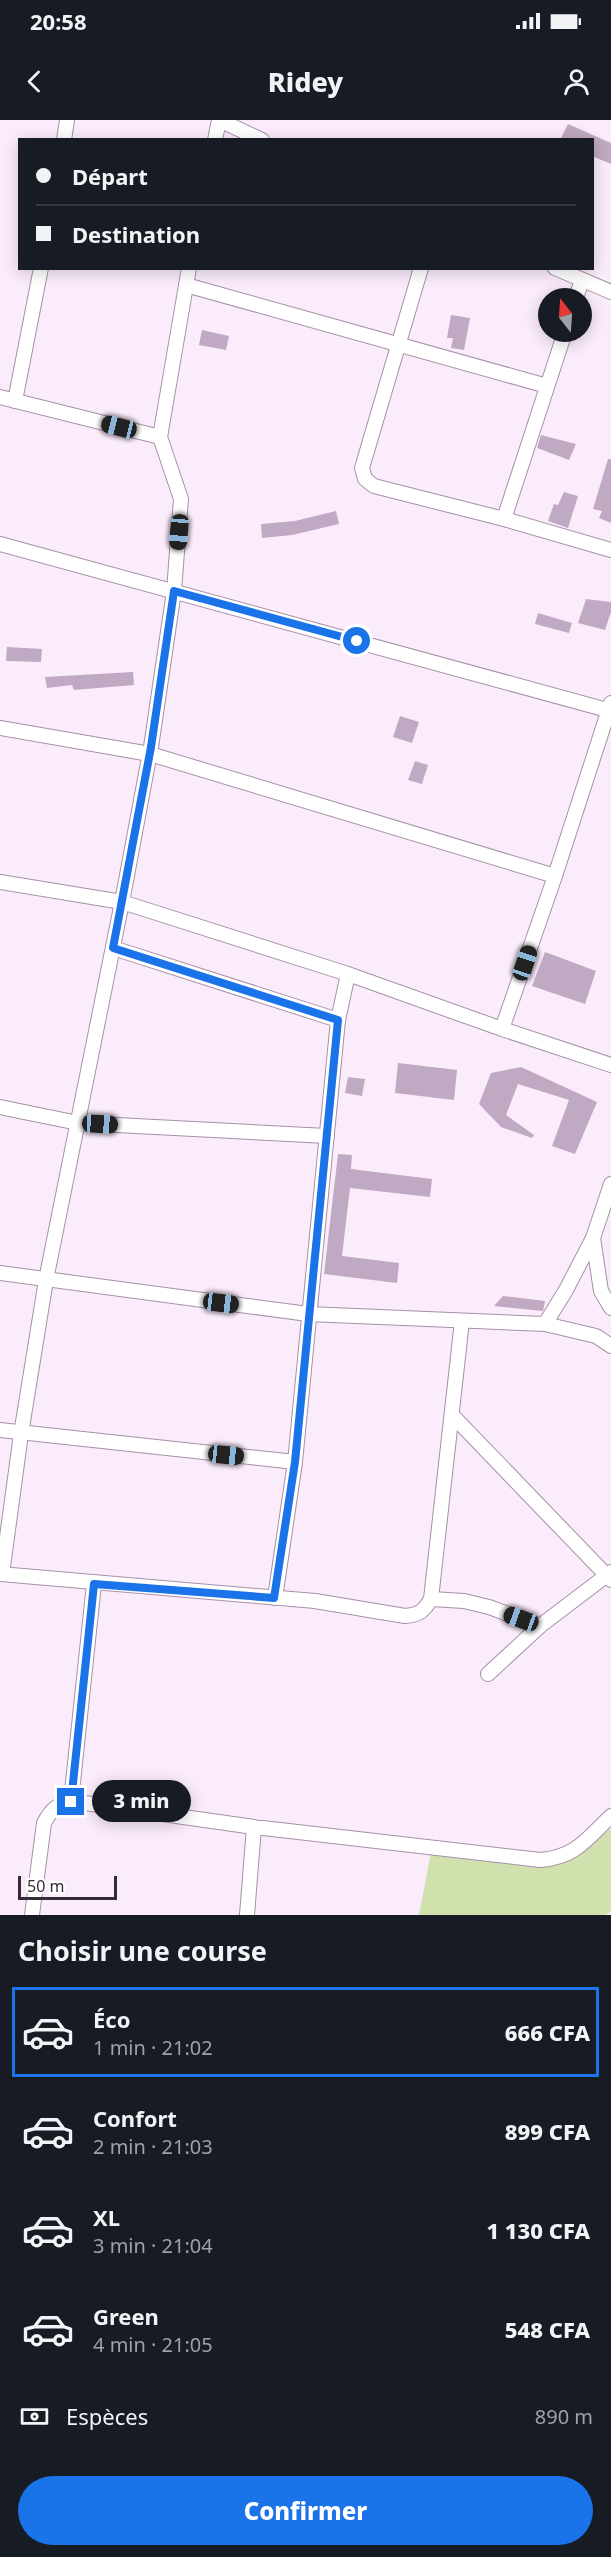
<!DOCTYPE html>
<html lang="fr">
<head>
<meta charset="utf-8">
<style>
	body { margin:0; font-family:"Noto Sans",sans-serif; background:#20242c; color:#f1f3f6; height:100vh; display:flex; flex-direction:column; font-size:22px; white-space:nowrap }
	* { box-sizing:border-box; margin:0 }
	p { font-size:20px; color:#9ea1a6 }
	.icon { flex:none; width:33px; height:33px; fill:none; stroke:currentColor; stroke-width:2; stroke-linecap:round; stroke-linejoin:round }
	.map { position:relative; height:1795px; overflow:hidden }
	.panel { display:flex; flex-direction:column; background:#171b24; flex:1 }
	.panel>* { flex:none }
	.guide { position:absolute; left:18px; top:18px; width:576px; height:132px; border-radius:0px; box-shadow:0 3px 15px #0003; display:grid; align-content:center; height:132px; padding:0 18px; background:#171b24 }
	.needle { width:39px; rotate:343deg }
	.buttons { position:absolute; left:538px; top:168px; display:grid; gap:12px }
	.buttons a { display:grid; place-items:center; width:54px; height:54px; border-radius:50%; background:#171b24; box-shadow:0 3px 15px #0003; font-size:30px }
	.scale { position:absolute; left:18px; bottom:15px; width:99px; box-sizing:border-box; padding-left:6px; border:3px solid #352b36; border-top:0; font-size:16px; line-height:21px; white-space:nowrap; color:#352b36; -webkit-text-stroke:4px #fff; paint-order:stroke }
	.end { position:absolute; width:27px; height:27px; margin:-14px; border:8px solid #1a73e8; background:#fff; box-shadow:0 0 0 3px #fff }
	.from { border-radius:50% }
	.bubble { position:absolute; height:42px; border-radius:21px; background:#171b24; box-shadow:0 3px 15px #0003; font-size:20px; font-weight:800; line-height:42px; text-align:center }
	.car { position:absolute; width:18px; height:36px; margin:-18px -9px; border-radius:8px; box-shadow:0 0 4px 2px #0007; background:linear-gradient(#222 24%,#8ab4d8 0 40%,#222 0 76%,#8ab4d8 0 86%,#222 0) }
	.guide b { display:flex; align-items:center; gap:21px; height:57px; font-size:22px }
	.guide b+b { border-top:2px solid #363941 }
	.guide i { width:15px; height:15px; background:#f1f3f6 }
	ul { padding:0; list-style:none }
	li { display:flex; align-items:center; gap:18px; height:90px; margin:0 12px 9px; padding:0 6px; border:3px solid transparent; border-radius:0px }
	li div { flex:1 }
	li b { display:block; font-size:22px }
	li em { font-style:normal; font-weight:800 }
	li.selected { border-color:#1a73e8 }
	li>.icon { width:54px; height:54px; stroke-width:1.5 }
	h2 { padding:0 18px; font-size:27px; line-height:72px }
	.pay { display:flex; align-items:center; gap:15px; height:66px; padding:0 18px; font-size:22px }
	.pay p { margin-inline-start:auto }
	.primary-button { display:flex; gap:12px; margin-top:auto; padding:12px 18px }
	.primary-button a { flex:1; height:69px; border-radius:36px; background:#1a73e8; color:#fff; font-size:24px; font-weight:800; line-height:69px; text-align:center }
	.status { display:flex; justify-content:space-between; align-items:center; height:42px; padding:0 30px; background:#171b24; direction:ltr }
	.status svg { height:16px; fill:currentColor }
	header { display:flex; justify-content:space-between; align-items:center; height:78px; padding:0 18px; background:#171b24; font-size:27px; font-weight:800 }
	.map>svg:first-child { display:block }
	.green { fill:#d1e1ae }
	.building { fill:#c0a9c2 }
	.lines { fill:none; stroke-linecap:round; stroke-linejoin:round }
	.minor-casing { stroke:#a790a9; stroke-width:16 }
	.minor { stroke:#fff; stroke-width:14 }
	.route { stroke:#1a73e8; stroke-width:8 }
</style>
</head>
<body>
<div class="status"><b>20:58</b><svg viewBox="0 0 49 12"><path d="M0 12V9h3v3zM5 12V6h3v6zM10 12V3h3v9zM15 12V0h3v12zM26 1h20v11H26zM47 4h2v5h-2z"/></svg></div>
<header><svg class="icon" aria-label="back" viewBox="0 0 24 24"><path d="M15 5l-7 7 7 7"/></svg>Ridey<svg class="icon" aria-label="person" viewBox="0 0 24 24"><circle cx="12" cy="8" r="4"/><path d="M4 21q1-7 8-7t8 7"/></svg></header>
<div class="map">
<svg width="611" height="1795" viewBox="0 0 611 1795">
	<rect width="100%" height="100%" fill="#fbecfc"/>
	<path class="green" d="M611,1709V1791L606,1795H419L431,1732L567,1740Z"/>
	<g class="building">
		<path d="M568,4L611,23V44L592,36V20H560Z"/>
		<path d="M451,195L470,198L464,230L451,228L453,218H447Z"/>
		<path d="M202,210L229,216L226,230L199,225Z"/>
		<path d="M541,315L576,324L569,340L537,328Z"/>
		<path d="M608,339H611V403L599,398L602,391L593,389Z"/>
		<path d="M564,372L578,376L568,408L548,401L554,384L558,385Z"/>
		<path d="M336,391L339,404L292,415L262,418L261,404L295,401Z"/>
		<path d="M586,479L611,482V492L605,510L578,503Z"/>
		<path d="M538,493L572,503L569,513L535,504Z"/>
		<path d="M7,527L42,529L41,542L6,541Z"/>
		<path d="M133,552L134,565L74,570L72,565L47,568L45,557Z"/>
		<path d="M400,596L419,602L412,623L393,617Z"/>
		<path d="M415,641L428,645L422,664L408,660Z"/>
		<path d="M545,832L596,851L585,884L532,866Z"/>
		<path d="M398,943L457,950L454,980L395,973Z"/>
		<path d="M521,947L597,982L575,1034L552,1026L569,980L518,964L506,995L534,1015L532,1018L501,1007L479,984L491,953Z"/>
		<path d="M348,957L365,959L362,976L345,973Z"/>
		<path d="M338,1034L352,1035L351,1049L432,1059L430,1077L350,1068L342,1136L399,1143L397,1163L324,1154Z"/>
		<path d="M503,1176L545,1181L543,1191L494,1186Z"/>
	</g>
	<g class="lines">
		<defs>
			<g id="minor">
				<path d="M219,0L262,20"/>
				<path d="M64,20L67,0"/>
				<path d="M215,20L219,0"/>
				<path d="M421,148L362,348L365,359L374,366L504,399L611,430"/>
				<path d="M555,148L611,172"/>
				<path d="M186,165L547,266"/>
				<path d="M576,178L582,160"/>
				<path d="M0,277L160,317"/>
				<path d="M15,281L41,148"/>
				<path d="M504,399L565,212"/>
				<path d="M0,424L611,591"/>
				<path d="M0,608L150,634L555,756"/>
				<path d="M0,762L122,782L348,854L502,909L611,945"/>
				<path d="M113,828L338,900"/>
				<path d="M502,909L555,756L611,583"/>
				<path d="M0,987L78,1003L327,1016"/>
				<path d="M593,1118L601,1171L611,1188"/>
				<path d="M0,1153L308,1194L545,1204L596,1216L611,1226"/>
				<path d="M545,1204L566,1170L593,1118L611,1064"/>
				<path d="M452,1295L611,1460"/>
				<path d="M0,1310L295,1342L338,900L348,854"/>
				<path d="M0,1454L315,1481L405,1496C419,1495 424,1491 431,1479L462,1201"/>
				<path d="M2,1454L21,1314L46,1160L122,782L151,627L174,471L181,379L160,317L189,148"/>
				<path d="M275,1478L295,1342"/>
				<path d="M431,1479L464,1481L489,1487L540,1506"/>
				<path d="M488,1554L540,1506L611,1452"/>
				<path d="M71,1681L94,1464"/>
				<path d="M32,1795L44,1703C51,1690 56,1685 71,1681L254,1707L540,1740C576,1737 587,1719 611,1696"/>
				<path d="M247,1795L254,1707"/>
			</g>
		</defs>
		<use href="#minor" class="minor-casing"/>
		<use href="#minor" class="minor"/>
	</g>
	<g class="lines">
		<path class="route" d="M71,1682L94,1464L274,1478L295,1342L338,900L113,828L151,627L174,471L357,521"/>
	</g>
</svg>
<div class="buttons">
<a><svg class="needle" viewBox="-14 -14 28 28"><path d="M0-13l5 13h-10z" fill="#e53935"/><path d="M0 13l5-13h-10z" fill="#9ea1a6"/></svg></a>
</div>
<div class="scale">50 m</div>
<i class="end from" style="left:357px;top:521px"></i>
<i class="end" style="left:71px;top:1682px"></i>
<div class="bubble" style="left:92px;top:1660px;width:99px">3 min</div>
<i class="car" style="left:119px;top:307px;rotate:284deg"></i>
<i class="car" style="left:179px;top:412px;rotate:185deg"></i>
<i class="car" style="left:525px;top:843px;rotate:19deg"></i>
<i class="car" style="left:100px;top:1004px;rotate:93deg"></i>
<i class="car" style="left:221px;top:1183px;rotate:97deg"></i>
<i class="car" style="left:226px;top:1335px;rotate:96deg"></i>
<i class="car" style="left:521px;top:1499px;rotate:290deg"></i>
<div class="guide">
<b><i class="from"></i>Départ</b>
<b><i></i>Destination</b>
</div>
</div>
<section class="panel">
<h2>Choisir une course</h2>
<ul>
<li class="selected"><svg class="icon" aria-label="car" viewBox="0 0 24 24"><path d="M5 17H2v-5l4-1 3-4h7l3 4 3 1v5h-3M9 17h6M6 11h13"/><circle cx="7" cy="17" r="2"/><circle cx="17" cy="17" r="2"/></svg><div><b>Éco</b><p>1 min · 21:02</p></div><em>666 CFA</em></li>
<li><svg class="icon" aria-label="car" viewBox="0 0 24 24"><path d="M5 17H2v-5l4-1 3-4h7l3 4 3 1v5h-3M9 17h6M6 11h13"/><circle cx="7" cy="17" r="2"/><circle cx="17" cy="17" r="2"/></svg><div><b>Confort</b><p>2 min · 21:03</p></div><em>899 CFA</em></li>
<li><svg class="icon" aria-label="car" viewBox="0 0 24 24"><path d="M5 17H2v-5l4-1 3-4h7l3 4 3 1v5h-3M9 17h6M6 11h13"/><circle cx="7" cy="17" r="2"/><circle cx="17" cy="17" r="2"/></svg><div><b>XL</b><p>3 min · 21:04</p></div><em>1 130 CFA</em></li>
<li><svg class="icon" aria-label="car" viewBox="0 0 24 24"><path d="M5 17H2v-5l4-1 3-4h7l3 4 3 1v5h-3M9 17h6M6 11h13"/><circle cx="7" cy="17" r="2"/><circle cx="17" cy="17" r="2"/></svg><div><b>Green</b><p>4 min · 21:05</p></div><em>548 CFA</em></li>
</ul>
<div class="pay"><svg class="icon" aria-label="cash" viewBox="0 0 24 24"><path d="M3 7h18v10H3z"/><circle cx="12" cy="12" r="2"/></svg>Espèces<p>890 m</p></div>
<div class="primary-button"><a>Confirmer</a></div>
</section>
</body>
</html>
